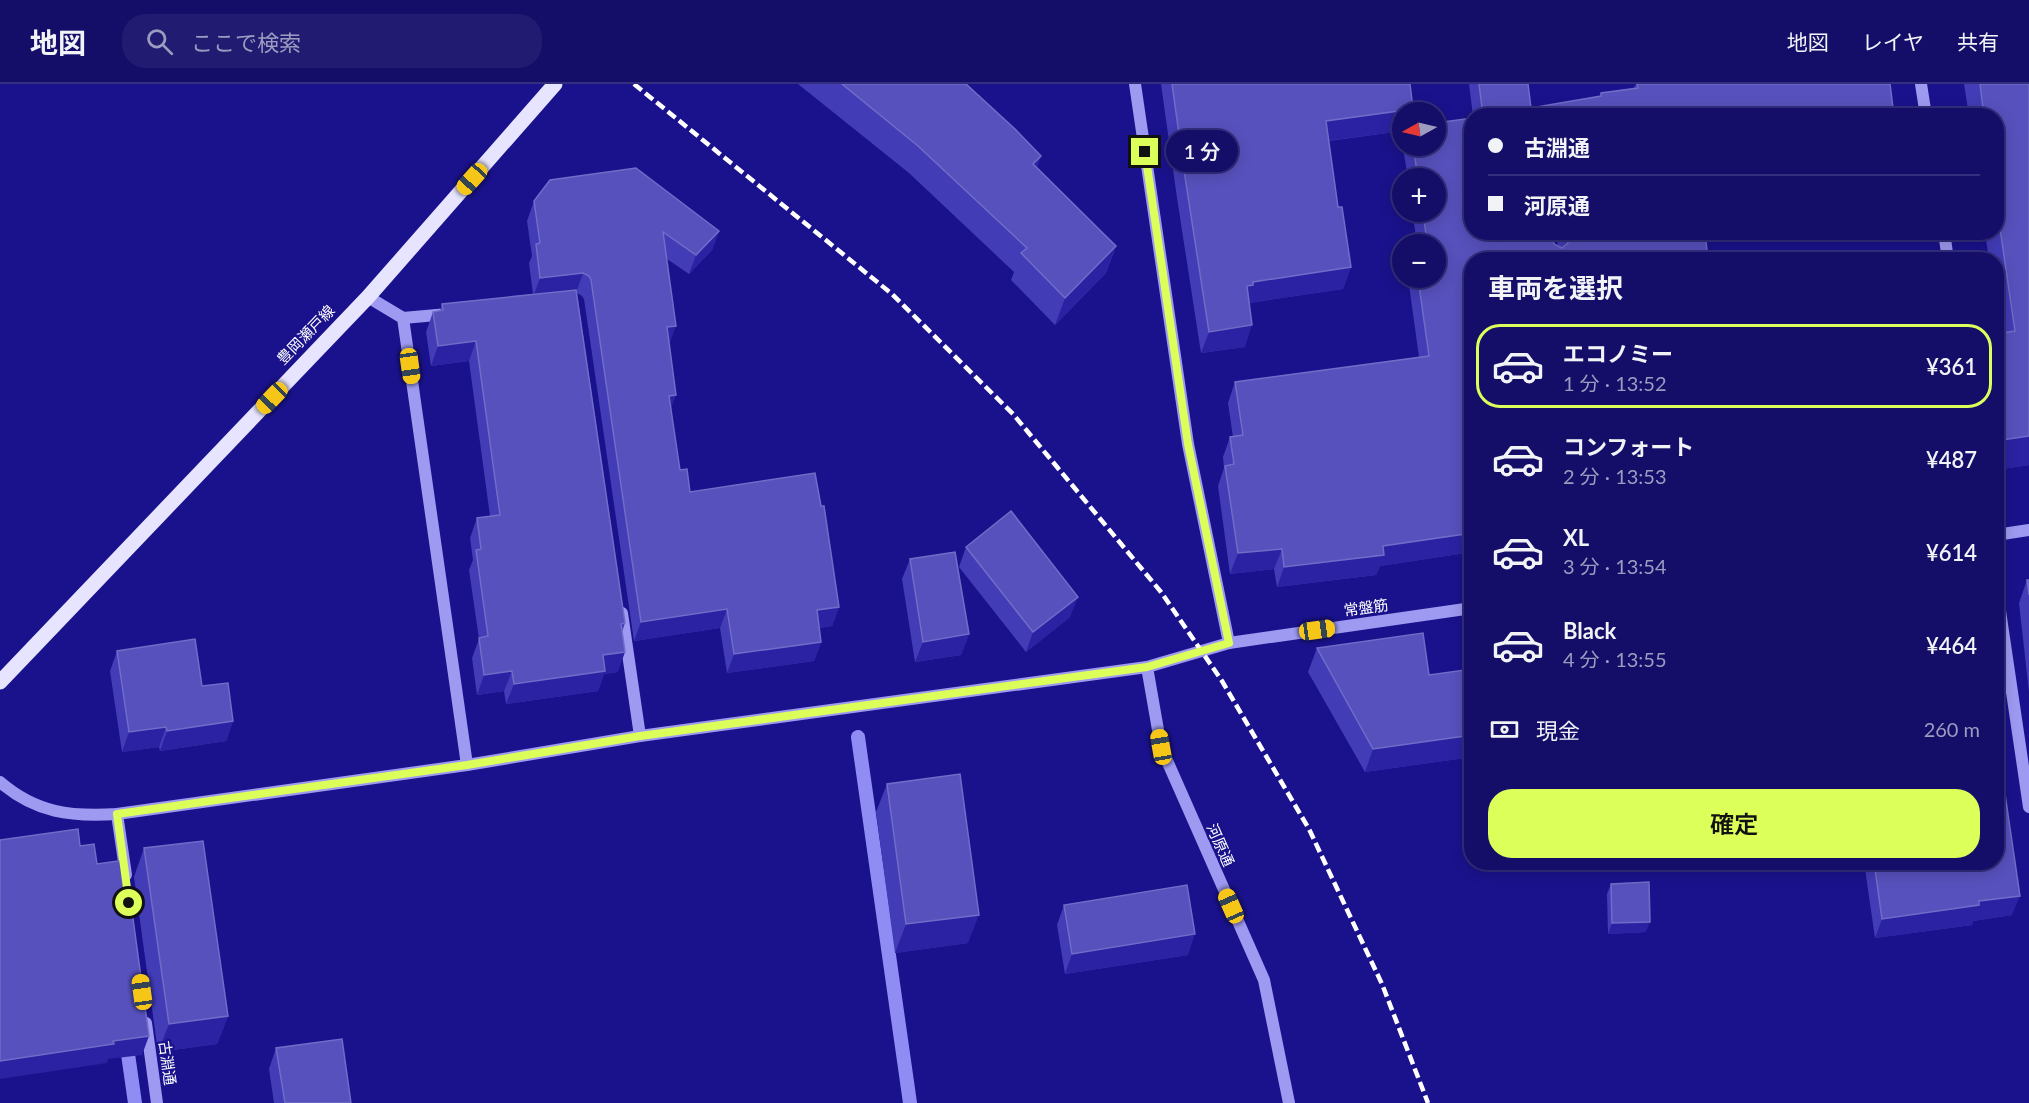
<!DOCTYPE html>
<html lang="ja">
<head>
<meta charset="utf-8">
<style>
	body { margin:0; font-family:Lato,"Noto Sans JP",sans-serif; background:#211c71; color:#f1f3f6; height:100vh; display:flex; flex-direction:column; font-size:22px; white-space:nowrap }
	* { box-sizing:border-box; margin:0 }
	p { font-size:20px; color:#9d9cc0 }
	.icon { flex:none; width:33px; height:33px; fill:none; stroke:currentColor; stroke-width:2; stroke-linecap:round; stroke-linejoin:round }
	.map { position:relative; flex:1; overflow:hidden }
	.drawer { position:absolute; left:1464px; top:168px; width:540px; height:618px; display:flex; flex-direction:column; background:#140e69; border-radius:24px; box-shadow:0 3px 15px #0003,0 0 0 2px #332e7d }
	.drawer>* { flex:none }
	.guide { position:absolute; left:1464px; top:24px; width:540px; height:132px; border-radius:24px; box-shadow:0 3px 15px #0003,0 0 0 2px #332e7d; display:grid; align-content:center; height:132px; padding:0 24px; background:#140e69 }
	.needle { width:39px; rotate:262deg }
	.buttons { position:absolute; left:1392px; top:18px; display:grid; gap:12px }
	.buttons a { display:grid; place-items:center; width:54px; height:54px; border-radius:50%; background:#140e69; box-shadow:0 3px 15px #0003,0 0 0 2px #332e7d; font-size:30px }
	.end { position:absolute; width:27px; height:27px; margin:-14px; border:8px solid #dcff5a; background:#111; box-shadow:0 0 0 3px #111 }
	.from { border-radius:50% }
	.bubble { position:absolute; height:42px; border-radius:21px; background:#140e69; box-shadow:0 3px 15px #0003,0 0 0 2px #332e7d; font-size:20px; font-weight:600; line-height:42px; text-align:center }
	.car { position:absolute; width:18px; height:36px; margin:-18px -9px; border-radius:8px; box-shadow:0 0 4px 2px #0007; background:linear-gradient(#f5c518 24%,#345 0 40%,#f5c518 0 76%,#345 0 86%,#f5c518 0) }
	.guide b { display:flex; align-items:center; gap:21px; height:57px; font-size:22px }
	.guide b+b { border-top:2px solid #332e7d }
	.guide i { width:15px; height:15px; background:#f1f3f6 }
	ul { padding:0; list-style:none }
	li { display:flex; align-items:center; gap:18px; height:84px; margin:0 12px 9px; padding:0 12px; border:3px solid transparent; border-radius:24px }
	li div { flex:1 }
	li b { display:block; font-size:22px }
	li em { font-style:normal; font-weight:600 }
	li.current { border-color:#dcff5a }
	li>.icon { width:54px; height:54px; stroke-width:1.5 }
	h2 { padding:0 24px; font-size:27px; line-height:72px }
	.pay { display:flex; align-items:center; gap:15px; height:66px; padding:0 24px; font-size:22px }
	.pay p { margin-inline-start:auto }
	.primary-button { display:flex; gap:12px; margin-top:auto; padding:12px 24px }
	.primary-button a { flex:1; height:69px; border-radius:24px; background:#dcff5a; color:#111; font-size:24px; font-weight:600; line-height:69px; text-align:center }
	header { display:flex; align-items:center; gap:36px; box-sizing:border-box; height:84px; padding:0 30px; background:#140e69; border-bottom:2px solid #332e7d }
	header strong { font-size:28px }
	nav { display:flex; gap:33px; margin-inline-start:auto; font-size:21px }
	.search { width:420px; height:54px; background:#211c71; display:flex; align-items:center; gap:15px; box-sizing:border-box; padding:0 21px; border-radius:24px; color:#9d9cc0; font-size:22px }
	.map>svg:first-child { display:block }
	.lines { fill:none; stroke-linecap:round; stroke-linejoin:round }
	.stream { stroke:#8f8cf4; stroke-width:14 }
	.minor { stroke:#9e9af1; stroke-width:12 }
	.primary { stroke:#e7e4ff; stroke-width:15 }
	.rail { stroke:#fff; stroke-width:4.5; stroke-dasharray:10 4.5; stroke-linecap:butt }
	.wall { fill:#423cb6 }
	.shaded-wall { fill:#2a22a2 }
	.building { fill:#5751bd; stroke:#716cc8; stroke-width:1.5 }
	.route { stroke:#dcff5a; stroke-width:8 }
	.labels { text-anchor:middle; stroke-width:4.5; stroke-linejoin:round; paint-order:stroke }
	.street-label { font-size:15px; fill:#fff; stroke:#1a128c }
</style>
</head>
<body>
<header>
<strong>地図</strong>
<div class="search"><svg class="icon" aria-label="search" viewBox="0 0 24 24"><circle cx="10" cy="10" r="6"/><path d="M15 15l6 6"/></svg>ここで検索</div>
<nav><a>地図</a><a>レイヤ</a><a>共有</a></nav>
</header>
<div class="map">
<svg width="2029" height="1019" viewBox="0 0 2029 1019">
	<rect width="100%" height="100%" fill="#1a128c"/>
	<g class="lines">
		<g class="stream">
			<path d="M858,653L910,1019"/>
			<path d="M126,956L135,1019"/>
		</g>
		<g class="minor">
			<path d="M1135,0L1188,360L1229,559"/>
			<path d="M1921,0L1926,32"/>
			<path d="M1944,148L1948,176"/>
			<path d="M368,213L403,234L467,681"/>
			<path d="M403,234L448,230"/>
			<path d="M1996,451L2029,446"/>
			<path d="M1996,500L2029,723"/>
			<path d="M622,529L640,652"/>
			<path d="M1147,583L1161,663L1264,896L1289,1019"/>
			<path d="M0,698C36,729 71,733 117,730L467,681L640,652L1147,583L1229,559L1472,524"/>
			<path d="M117,730L126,791"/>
			<path d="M146,939L157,1019"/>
		</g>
		<path class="primary" d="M0,598L368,213L555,0"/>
		<path class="rail" d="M634,0L892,210L1013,330L1161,508L1222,597L1309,745L1382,900L1428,1019"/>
	</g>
	<g class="wall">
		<path d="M798,0H966L1041,72L1037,83L1116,162L1106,189L1055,241L1011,196L1014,188L909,89Z"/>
		<path d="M1161,0H1410L1402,28V47L1329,57L1338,123L1351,183L1343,205L1249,219L1245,263L1201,269L1177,114Z"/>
		<path d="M1469,0H1528L1531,24L1600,12L1601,9L1634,4L1636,0H1890L1894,32H1473Z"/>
		<path d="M1964,0H2029V381L1996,386L2000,249L1996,225V176H1989L1985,148H1996V32H1969Z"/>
		<path d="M1404,62H1436L1554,160L1558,162L1556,148H1705L1472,176V468L1380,482L1376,491L1277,503L1274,485L1230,490L1218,402L1224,384L1223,373L1230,353H1233L1228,319L1235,298L1419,273L1408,194H1436V160H1410L1413,153L1416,152L1412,128H1436V94H1408L1403,64Z"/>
		<path d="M534,117L719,147L712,166L689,190L667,175L671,325L680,386L690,408L839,523L832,542L819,544L821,558L814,577L727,589L720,544L634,557L584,215L582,212L577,209L625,539L622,548L618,588L604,590L598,607L506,620L504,607L477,611L472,574L479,555L469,486L473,476L470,454L477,434L490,432L469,277L431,282L426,248L433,228L440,227L442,220L533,210L529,179L532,172L527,137Z"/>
		<path d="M966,463L1070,533L1026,568L959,483Z"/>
		<path d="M910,475L969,550L961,571L915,578L902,495Z"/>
		<path d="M2027,496H2029V608L2019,519Z"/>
		<path d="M1317,564L1429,591L1472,585V673L1365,688L1308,588Z"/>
		<path d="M117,567L202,602L233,637L226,657L160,667L159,663L122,668L110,587Z"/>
		<path d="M887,700L968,859L895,869L876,728Z"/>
		<path d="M144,764L228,932L217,960L158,968L134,793Z"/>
		<path d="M1764,778H1838L1765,788Z"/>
		<path d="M1864,778H1996L2012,831L1973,837L1972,841L1875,854Z"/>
		<path d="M1611,800L1646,848L1608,850L1607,810Z"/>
		<path d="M1064,821L1188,871L1065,890L1057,841Z"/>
		<path d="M276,964L351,1019H274L269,985Z"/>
	</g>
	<g class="shaded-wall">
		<path d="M1413,25L1412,28H1402V47L1318,58L1326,37Z"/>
		<path d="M1041,72L1031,99L1033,80Z"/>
		<path d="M719,147L712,166L689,190L696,171Z"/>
		<path d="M1116,162L1106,189L1055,241L1065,214Z"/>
		<path d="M1351,183L1343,205L1247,219V202L1253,198Z"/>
		<path d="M583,189L576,209L533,213L540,194Z"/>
		<path d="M1252,241L1245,263L1201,269L1209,248Z"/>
		<path d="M676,242L669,261L667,243Z"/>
		<path d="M476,257L469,277L431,282L438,262Z"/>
		<path d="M676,311L669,330V312Z"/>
		<path d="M2029,352V381L1996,386V357Z"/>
		<path d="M1472,449V468L1380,482L1376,491L1277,503L1284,483L1383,462Z"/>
		<path d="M1282,465L1274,485L1230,490L1238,469Z"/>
		<path d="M1078,513L1070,533L1026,568L1033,548Z"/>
		<path d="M839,523L832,542L810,545L817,526Z"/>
		<path d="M727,525L720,544L634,557L641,538Z"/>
		<path d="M969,550L961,571L915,578L923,558Z"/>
		<path d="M821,558L814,577L727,589L734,570Z"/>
		<path d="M625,568L618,588L604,590L598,607L506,620L514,600L603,571Z"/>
		<path d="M512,587L504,607L477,611L484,591Z"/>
		<path d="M233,637L226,657L160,667L167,647Z"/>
		<path d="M166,643L159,663L122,668L129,648Z"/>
		<path d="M1472,651V673L1365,688L1373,665Z"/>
		<path d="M1769,778H1838L1765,788Z"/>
		<path d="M2020,812L2012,831L1973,837L1972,841L1875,854L1882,835L1979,817Z"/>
		<path d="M979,831L968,859L895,869L906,840Z"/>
		<path d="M1650,838L1646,848L1608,850L1612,839Z"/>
		<path d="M1195,850L1188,871L1065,890L1072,870Z"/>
		<path d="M228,932L217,960L158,968L169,940Z"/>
		<path d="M149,952L142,971L108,975L107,979L0,995V977L113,957Z"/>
	</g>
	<g class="building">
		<path d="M842,0H966L1015,45L1041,72L1033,80L1116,162L1065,214L1021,169L1027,164L918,62Z"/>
		<path d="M1172,0H1410L1413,25L1326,37L1338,123H1342L1351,183L1253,198V201L1247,202L1252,241L1209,248L1185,93Z"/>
		<path d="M1479,0H1528L1531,24L1601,12V9L1638,4L1637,0H1890L1894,32H1483Z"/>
		<path d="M1980,0H2029V352L1996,357V250L2015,247L1996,117V32H1984Z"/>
		<path d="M1472,34V148H1552L1554,160L1562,164L1568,159L1566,148H1705L1708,176H1472V449L1383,462L1384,471L1284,483L1282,465L1238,469L1225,382L1234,380L1230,353L1243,351L1235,298L1429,272L1418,194H1436V160H1414L1413,153L1426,151L1423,128H1436V94H1418L1413,62H1436V39Z"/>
		<path d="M636,84L719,147L696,171L663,148L676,242L667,243L676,311L669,312L680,386L687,385L690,408L815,389L821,422H824L839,523L817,526L821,558L734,570L727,525L641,538L591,196L589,192L583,189L540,194L536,160L540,159L534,117L550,96Z"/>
		<path d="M576,206L625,539L621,540L625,568L603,571L605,587L514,600L512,587L484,591L479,554L488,552L476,466L481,465L477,434L500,431L476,257L438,262L433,228L443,226L442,220Z"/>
		<path d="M1011,427L1078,513L1033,548L966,463Z"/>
		<path d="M955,468L969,550L923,558L910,475Z"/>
		<path d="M2027,496H2029V511Z"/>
		<path d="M1423,549L1429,591L1472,585V651L1373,665L1317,564Z"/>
		<path d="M195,555L202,602L228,599L233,637L167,647L166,643L129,648L117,567Z"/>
		<path d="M960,690L979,831L906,840L887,700Z"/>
		<path d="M2004,703L2020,812L1979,817V821L1882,835L1874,778H1996V704Z"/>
		<path d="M78,745L80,762L94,760L97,780L125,776L149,952L113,957L114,960L0,977V756Z"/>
		<path d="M203,757L228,932L169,940L144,764Z"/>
		<path d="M1649,798L1650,838L1612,839L1611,800Z"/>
		<path d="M1187,801L1195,850L1072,870L1064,821Z"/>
		<path d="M342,955L351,1019H285L276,964Z"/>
	</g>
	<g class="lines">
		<path class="route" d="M129,819L117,730L467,681L640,652L1147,583L1229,559L1188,360L1145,68"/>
	</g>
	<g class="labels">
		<g class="street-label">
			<text transform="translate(306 251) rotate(-46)" y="5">豊岡瀬戸線</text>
			<text transform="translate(1366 524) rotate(-8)" y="5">常盤筋</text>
			<text transform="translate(1220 761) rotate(66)" y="5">河原通</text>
			<text transform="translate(167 979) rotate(82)" y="5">古淵通</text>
		</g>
	</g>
</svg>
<div class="buttons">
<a><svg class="needle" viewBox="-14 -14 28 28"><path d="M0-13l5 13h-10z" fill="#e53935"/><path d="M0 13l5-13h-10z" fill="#9d9cc0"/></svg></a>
<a>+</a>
<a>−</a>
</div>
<i class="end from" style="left:129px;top:819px"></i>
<i class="end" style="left:1145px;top:68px"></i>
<div class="bubble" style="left:1166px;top:46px;width:72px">1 分</div>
<i class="car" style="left:472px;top:95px;rotate:222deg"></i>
<i class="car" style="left:410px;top:282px;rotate:172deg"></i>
<i class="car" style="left:272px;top:314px;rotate:224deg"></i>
<i class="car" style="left:1317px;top:546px;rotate:82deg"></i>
<i class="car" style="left:1161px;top:663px;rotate:350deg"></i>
<i class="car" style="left:1231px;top:822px;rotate:336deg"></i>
<i class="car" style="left:142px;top:908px;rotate:352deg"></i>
<div class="guide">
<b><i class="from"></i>古淵通</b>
<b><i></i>河原通</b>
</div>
<section class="drawer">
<h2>車両を選択</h2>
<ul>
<li class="current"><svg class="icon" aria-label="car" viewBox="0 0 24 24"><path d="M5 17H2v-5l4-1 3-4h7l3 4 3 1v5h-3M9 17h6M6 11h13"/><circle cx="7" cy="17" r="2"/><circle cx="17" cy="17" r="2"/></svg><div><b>エコノミー</b><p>1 分 · 13:52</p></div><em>¥361</em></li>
<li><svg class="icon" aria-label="car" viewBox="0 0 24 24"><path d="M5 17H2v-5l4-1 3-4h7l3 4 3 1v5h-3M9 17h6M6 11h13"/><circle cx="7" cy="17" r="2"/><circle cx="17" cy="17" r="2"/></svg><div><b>コンフォート</b><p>2 分 · 13:53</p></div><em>¥487</em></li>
<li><svg class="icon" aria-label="car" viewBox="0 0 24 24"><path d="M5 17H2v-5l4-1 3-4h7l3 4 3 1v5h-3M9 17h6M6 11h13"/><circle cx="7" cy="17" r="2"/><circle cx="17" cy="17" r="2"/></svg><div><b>XL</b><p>3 分 · 13:54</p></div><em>¥614</em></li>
<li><svg class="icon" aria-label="car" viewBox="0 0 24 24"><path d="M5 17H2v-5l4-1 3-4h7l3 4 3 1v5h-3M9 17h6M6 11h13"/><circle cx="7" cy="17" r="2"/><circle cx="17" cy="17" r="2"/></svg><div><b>Black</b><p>4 分 · 13:55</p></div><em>¥464</em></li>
</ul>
<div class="pay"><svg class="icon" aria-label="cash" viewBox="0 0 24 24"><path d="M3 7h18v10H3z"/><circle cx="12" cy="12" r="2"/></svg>現金<p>260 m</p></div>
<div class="primary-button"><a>確定</a></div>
</section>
</div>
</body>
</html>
